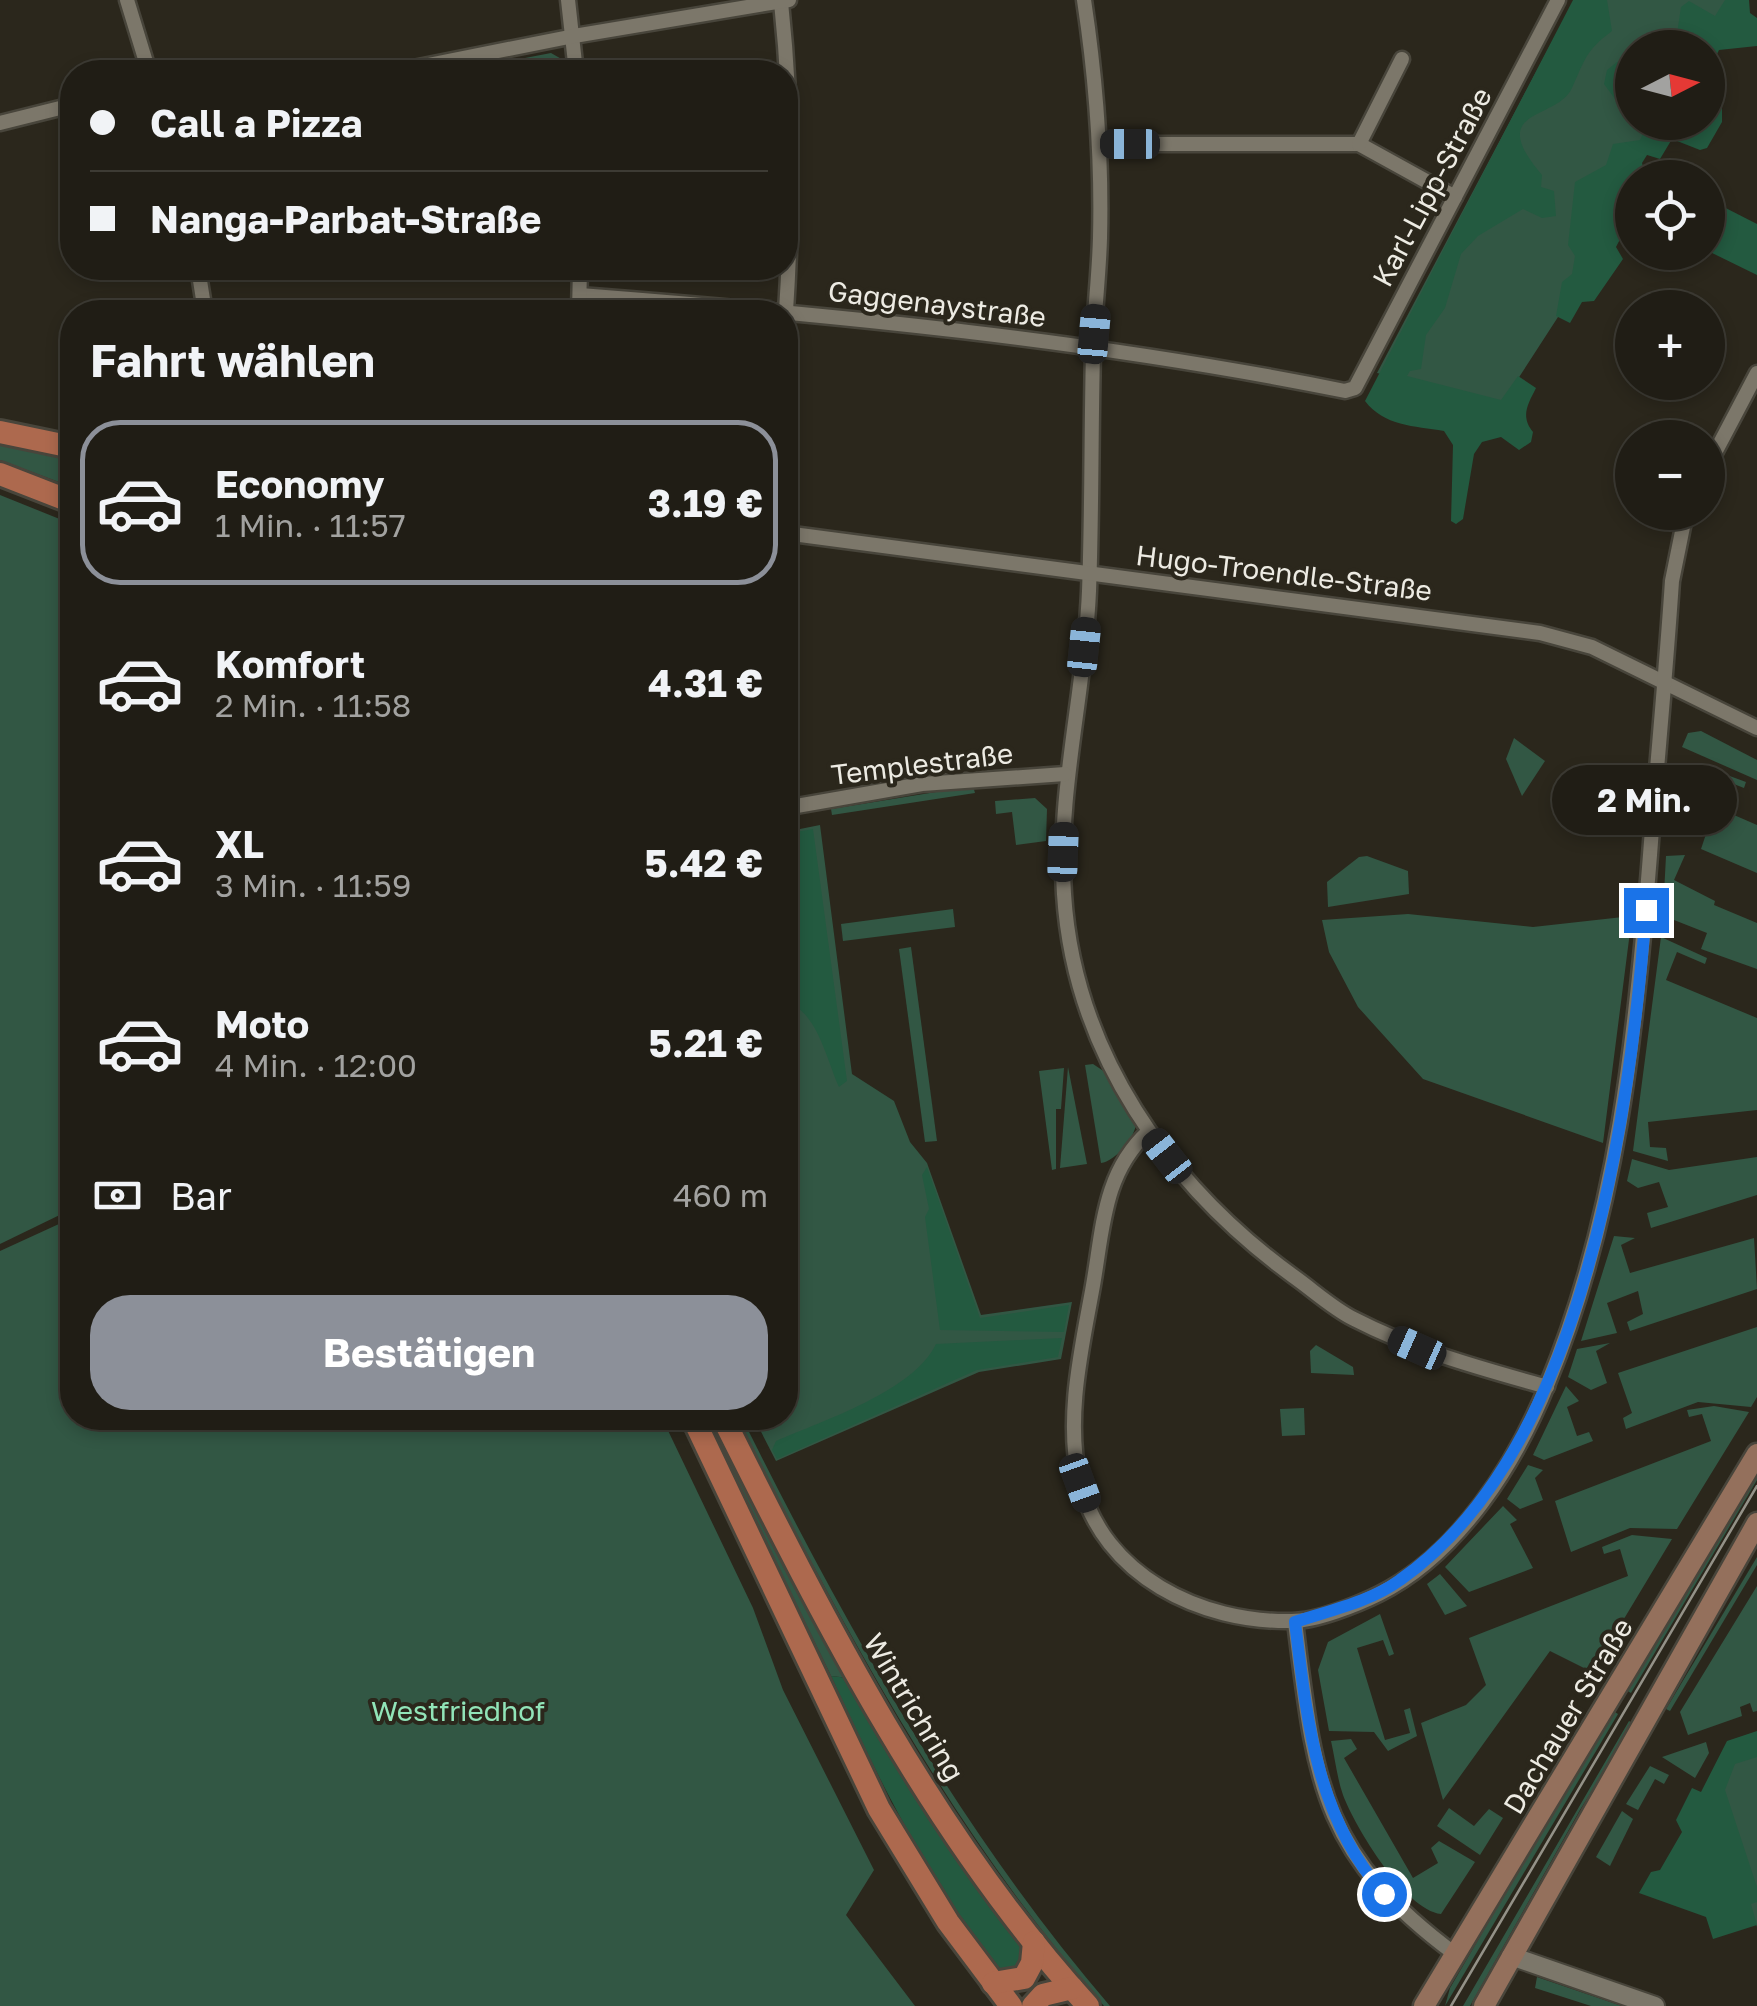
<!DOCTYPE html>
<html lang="de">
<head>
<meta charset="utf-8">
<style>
	body { margin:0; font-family:"Golos Text",sans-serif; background:#28261e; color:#f1f3f6; height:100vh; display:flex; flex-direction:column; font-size:38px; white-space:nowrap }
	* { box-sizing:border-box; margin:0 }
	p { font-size:32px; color:#a2a2a0 }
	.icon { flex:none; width:55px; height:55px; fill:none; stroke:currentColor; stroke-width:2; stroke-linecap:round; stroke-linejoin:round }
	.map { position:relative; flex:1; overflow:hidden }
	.panel { position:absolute; left:60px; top:300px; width:738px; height:1130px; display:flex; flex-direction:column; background:#201d15; border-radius:40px; box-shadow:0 5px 15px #0003,0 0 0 2px #3d3b34 }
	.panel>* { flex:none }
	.hud { position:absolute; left:60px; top:60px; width:738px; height:220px; border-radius:40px; box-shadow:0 5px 15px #0003,0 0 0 2px #3d3b34; display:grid; align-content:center; height:220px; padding:0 30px; background:#201d15 }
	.needle { width:65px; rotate:84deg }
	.controls { position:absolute; left:1615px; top:30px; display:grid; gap:20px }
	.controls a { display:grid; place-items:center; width:110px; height:110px; border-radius:50%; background:#201d15; box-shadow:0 5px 15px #0003,0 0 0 2px #3d3b34; font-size:50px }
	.end { position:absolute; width:45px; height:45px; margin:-22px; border:12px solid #1a73e8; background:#fff; box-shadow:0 0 0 5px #fff }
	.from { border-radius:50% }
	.bubble { position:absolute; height:70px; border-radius:35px; background:#201d15; box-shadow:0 5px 15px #0003,0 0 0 2px #3d3b34; font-size:32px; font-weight:700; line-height:70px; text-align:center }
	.car { position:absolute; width:30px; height:60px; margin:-30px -15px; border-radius:12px; box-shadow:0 0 8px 2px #0007; background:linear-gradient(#222 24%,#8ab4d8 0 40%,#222 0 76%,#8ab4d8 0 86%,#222 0) }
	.hud b { display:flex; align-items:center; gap:35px; height:95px; font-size:38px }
	.hud b+b { border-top:2px solid #3d3b34 }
	.hud i { width:25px; height:25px; background:#f1f3f6 }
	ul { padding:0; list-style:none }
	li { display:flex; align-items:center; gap:30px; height:165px; margin:0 20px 15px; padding:0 10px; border:5px solid transparent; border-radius:40px }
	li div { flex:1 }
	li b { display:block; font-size:38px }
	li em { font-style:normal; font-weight:700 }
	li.on { border-color:#8c9099 }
	li>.icon { width:90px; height:90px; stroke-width:1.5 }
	h2 { padding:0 30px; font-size:45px; line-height:120px }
	.pay { display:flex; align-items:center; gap:25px; height:110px; padding:0 30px; font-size:38px }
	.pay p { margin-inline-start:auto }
	.action { display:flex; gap:20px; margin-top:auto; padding:20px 30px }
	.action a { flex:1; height:115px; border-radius:40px; background:#8c9099; color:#fff; font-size:40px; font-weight:700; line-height:115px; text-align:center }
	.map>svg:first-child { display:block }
	.green { fill:#325744 }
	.forest { fill:#235a40 }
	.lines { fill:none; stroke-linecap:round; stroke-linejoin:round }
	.minor-casing { stroke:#48453b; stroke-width:19 }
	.tertiary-casing { stroke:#48453b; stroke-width:22 }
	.secondary-casing { stroke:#48453b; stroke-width:25 }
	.primary-casing { stroke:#48453b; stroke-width:28 }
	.minor { stroke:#7c776a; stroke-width:14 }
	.tertiary { stroke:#7c776a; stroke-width:18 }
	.secondary { stroke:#94705c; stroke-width:20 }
	.primary { stroke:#ad694e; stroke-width:22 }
	.tram { stroke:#949288; stroke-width:2.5 }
	.route { stroke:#1a73e8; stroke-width:12 }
	.labels { text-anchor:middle; stroke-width:8; stroke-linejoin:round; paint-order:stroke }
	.street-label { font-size:28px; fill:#edebe3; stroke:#2b271c }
	.park-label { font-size:28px; fill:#91e4b8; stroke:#2b271c }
</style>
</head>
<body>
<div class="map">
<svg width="1757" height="2006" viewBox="0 0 1757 2006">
	<rect width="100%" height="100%" fill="#2b271c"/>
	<g class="green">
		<path d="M1574,0H1728L1702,47L1632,48V122L1662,123L1558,317L1503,402L1377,373Z"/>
		<path d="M551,53L565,61L566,72H453Z"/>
		<path d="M0,444L72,459V487L0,460Z"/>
		<path d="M0,495L72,524V1209L0,1244Z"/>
		<path d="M1701,731L1757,760V780L1682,747L1688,733Z"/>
		<path d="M1514,738L1545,761L1522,796L1506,759Z"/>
		<path d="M1716,771L1746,782L1744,788L1721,779L1711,805L1757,825V873L1701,849L1710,822L1705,818Z"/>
		<path d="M973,786L975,793L832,815L831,809Z"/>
		<path d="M1035,798L1047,809L1046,841L1016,845L1012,812L996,814L995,801Z"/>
		<path d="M820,825L852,1074L894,1101L910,1142L927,1163L981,1315L1072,1302L1061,1359L979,1372L776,1461L754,1418H785V832Z"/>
		<path d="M1685,855L1674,880L1715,901L1714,905L1757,923V969L1701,949L1707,933L1674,920L1668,934L1662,931L1666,856Z"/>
		<path d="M1367,856L1408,871L1409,894L1328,907L1327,882L1359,857Z"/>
		<path d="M953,909L955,927L843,941L841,924Z"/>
		<path d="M1408,914L1533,927L1632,916L1603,1143L1423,1079L1358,1007L1329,952L1322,920Z"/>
		<path d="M1661,937L1707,958L1705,964L1677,952L1666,980L1757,1018V1110L1648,1122L1650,1147L1666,1148L1668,1161L1633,1151Z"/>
		<path d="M911,947L937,1141L925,1142L899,949Z"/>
		<path d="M1093,1064L1108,1074L1136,1125C1133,1140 1115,1161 1101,1163L1085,1065Z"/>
		<path d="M1068,1067L1087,1164L1060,1168Z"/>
		<path d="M1064,1068L1061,1109H1056V1169L1052,1170L1039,1071Z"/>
		<path d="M1757,1157V1195L1651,1228L1647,1213L1668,1207L1659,1182L1638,1188L1627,1181L1632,1159L1669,1170Z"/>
		<path d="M72,1218V1418H662L753,1608L783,1690L874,1870L846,1915L915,2006H0V1251Z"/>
		<path d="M1614,1236L1635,1238L1621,1245L1630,1273L1754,1238L1757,1289L1630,1331L1627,1322L1643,1314L1638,1291L1607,1303L1617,1333L1581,1341Z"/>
		<path d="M1757,1327V1397L1751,1407L1698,1402L1626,1429L1623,1418L1632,1413L1618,1373Z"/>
		<path d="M1610,1343L1596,1351L1607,1383L1591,1390L1568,1377L1577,1349Z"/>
		<path d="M1316,1345L1353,1367L1354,1375L1311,1373L1310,1351Z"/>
		<path d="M1566,1386L1579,1401L1567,1407L1577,1436L1589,1432L1593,1441L1544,1460L1533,1455Z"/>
		<path d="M1714,1406L1749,1412L1677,1529L1630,1528L1571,1552L1555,1501L1711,1441L1702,1414L1689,1417L1687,1410Z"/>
		<path d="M1304,1408L1305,1435L1282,1436L1280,1409Z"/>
		<path d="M706,1418H712L785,1564L848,1678L831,1676Z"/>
		<path d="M736,1418H742C846,1626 958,1829 1110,2006H1104C950,1830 842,1624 736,1418Z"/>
		<path d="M1528,1465L1543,1470L1535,1478L1543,1500L1520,1509L1507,1499Z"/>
		<path d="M1757,1475V1480L1631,1693L1624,1689Z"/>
		<path d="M1503,1506L1517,1520L1510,1524L1533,1568L1469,1592L1445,1567Z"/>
		<path d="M1632,1535L1672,1539L1592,1672L1550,1651L1443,1800L1421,1723L1466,1705L1486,1685L1469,1638L1628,1576L1620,1549L1604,1554L1602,1547Z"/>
		<path d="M1757,1557V1565L1670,1711L1666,1709Z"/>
		<path d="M1440,1574L1467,1606L1445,1615L1427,1584Z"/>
		<path d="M1757,1586V1711L1753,1712L1750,1703L1740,1707L1742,1716L1688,1735L1680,1712Z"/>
		<path d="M1380,1614L1394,1654L1389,1656L1383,1640L1357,1648L1385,1740L1410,1733L1404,1710L1410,1708L1417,1736L1388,1751L1374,1732L1329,1731L1318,1670L1328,1642Z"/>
		<path d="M1612,1710L1618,1714L1445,2006L1450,1988Z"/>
		<path d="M1629,1721L1634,1724L1580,1810L1470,2006H1463Z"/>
		<path d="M1351,1739L1357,1749L1344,1758L1413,1878L1438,1863L1431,1848L1439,1841L1475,1862L1441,1914C1405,1910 1355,1827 1343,1795C1337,1778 1335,1758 1331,1741Z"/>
		<path d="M1706,1742L1709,1753L1695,1778L1662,1757Z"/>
		<path d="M1757,1744V1927L1714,1793L1731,1753Z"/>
		<path d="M1650,1766L1669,1775L1664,1784L1655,1779L1638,1810L1626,1804Z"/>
		<path d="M1449,1808L1474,1826L1489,1809L1503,1818L1480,1855L1437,1826Z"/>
		<path d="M1622,1811L1633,1819L1610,1866L1596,1857Z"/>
		<path d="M1537,1977L1622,2006H1591L1535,1988Z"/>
	</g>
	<g class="forest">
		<path d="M1573,0H1607L1612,31C1585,51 1585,60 1572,88C1557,121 1484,107 1542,175L1541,187L1554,191L1556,216L1542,218L1523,209L1478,236L1461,254L1445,308L1426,335L1421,369L1410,371L1407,376L1501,400L1518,376L1536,388C1528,404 1520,416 1533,432L1531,442L1519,450L1501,437L1482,442L1474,454L1463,519L1456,524L1451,521L1453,445L1444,431C1414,426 1384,426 1365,401Z"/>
		<path d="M1725,0H1749L1750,13L1757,18V46L1719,50L1708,73V48L1675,47L1681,7L1689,1L1715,16Z"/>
		<path d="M1617,62L1627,65L1632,77V113L1623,110L1604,84L1607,70Z"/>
		<path d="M1708,90L1722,105V122L1707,148L1700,150L1672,139L1660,159L1647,155L1642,163L1646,177L1632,178V216L1616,247L1623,259L1594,301L1582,302L1570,323L1556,316L1562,282L1572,274L1575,256L1568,245L1575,182L1606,165L1613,144L1640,140L1648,123L1708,122Z"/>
		<path d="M1708,199L1757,224V275L1708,251Z"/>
		<path d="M813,829L847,1081L839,1087C826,1058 817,1011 785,1001V834Z"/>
		<path d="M927,1167L980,1318L1069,1305L1064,1332L940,1330L925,1217L929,1209L922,1175Z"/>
		<path d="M1062,1338L1058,1357L977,1370L777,1459L772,1450L776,1441C822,1421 914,1391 936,1344Z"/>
		<path d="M831,1676L848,1678L960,1860L1024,1950L1021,1970L1000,1971C927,1876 880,1784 831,1676Z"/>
		<path d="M1757,1731V1757L1735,1764L1725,1790L1757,1887V1902L1751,1904L1757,1925L1713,1939L1706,1917L1639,1893L1651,1872L1660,1870L1682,1832L1676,1820L1692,1788L1701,1792L1727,1741Z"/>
	</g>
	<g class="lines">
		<defs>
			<g id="minor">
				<path d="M127,0L149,72"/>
				<path d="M568,0L576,72"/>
				<path d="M1084,0C1096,79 1102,158 1100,238C1099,276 1094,314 1093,353C1091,432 1092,512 1089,591C1085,693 1057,791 1064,894C1074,1052 1168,1185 1293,1276C1313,1290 1332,1308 1354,1319C1416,1351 1480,1368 1547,1387"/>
				<path d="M781,2C792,106 793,206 786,311"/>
				<path d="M393,72L574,36L789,0"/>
				<path d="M0,123L72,105"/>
				<path d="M1100,144H1359L1455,197"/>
				<path d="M1359,144L1402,59"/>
				<path d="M198,268L205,312"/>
				<path d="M580,295C836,315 1093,340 1345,391L1355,388L1558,0"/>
				<path d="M579,312L580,268"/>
				<path d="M1708,466L1757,373"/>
				<path d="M785,533L1540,633L1592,647L1757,728"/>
				<path d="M785,808L922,784L1065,774"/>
				<path d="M1148,1132C1102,1174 1103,1232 1092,1291C1081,1351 1065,1421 1080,1482C1103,1576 1201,1623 1292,1621C1316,1621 1357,1605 1379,1594C1459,1554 1516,1463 1548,1383C1617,1216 1636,1033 1650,855C1657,763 1666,672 1672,581L1686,512"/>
				<path d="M1295,1622C1315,1780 1319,1853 1455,1954"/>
			</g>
			<path id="tertiary" d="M1511,1956L1655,2006"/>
			<g id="secondary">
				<path d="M1424,2006L1757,1454"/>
				<path d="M1484,2006L1757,1523"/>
			</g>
			<g id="primary">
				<path d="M0,432L72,447"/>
				<path d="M0,474L72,502"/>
				<path d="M693,1418L879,1809L948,1922L1011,2006"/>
				<path d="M723,1418C825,1622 933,1836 1088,2006"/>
				<path d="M993,1983L1024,1978L1032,1963L1034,1942"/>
				<path d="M1033,2006L1043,1995L1072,1988"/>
			</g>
		</defs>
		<use href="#minor" class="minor-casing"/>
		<use href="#tertiary" class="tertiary-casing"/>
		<use href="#secondary" class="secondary-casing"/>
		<use href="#primary" class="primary-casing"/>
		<use href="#minor" class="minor"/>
		<use href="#tertiary" class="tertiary"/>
		<use href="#secondary" class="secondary"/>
		<use href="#primary" class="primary"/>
		<path class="tram" d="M1451,2006L1757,1486"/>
	</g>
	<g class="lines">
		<path class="route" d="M1384,1894C1316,1817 1307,1720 1295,1622C1331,1610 1370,1602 1400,1580C1583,1452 1630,1118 1646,910"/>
	</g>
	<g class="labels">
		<g class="street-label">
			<text transform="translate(1432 187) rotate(-62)" y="10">Karl-Lipp-Straße</text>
			<text transform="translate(937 304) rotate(7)" y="10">Gaggenaystraße</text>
			<text transform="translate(1284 573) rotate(7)" y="10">Hugo-Troendle-Straße</text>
			<text transform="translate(922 764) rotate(-7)" y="10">Templestraße</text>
			<text transform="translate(914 1707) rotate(59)" y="10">Wintrichring</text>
			<text transform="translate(1568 1716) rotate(-59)" y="10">Dachauer Straße</text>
		</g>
		<g class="park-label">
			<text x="458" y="1721">Westfriedhof</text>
		</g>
	</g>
</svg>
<div class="controls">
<a><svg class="needle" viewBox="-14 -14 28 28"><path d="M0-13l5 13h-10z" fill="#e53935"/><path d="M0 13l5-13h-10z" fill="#a2a2a0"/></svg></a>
<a><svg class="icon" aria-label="locate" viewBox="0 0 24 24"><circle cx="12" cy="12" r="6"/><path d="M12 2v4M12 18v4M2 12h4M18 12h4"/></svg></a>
<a>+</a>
<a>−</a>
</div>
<i class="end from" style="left:1384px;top:1894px"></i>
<i class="end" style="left:1646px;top:910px"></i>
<div class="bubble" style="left:1552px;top:765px;width:185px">2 Min.</div>
<i class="car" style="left:1130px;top:144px;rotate:270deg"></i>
<i class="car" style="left:1094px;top:334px;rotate:5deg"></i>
<i class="car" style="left:1084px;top:647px;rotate:6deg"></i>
<i class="car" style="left:1063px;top:852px;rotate:2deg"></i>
<i class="car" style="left:1167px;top:1156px;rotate:322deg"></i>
<i class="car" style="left:1417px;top:1348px;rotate:294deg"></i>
<i class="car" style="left:1080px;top:1483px;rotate:160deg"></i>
<div class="hud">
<b><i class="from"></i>Call a Pizza</b>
<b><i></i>Nanga-Parbat-Straße</b>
</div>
<section class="panel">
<h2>Fahrt wählen</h2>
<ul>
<li class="on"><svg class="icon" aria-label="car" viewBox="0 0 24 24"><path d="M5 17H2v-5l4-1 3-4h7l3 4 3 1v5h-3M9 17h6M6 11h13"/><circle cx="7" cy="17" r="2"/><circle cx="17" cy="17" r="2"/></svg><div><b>Economy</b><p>1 Min. · 11:57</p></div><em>3.19 €</em></li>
<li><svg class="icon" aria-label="car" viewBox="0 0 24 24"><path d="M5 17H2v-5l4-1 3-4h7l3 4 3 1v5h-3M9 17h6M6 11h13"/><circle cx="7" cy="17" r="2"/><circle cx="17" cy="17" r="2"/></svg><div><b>Komfort</b><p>2 Min. · 11:58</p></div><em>4.31 €</em></li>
<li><svg class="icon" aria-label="car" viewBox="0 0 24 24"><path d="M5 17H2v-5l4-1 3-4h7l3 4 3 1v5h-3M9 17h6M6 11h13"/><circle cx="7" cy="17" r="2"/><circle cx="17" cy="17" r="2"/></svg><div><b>XL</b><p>3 Min. · 11:59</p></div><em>5.42 €</em></li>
<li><svg class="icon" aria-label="car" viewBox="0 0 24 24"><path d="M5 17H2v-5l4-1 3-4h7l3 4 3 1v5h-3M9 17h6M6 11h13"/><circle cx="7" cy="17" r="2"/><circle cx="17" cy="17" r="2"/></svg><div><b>Moto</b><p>4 Min. · 12:00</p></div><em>5.21 €</em></li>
</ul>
<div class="pay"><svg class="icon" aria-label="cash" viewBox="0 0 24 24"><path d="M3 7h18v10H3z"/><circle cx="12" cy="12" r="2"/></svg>Bar<p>460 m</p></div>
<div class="action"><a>Bestätigen</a></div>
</section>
</div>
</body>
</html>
